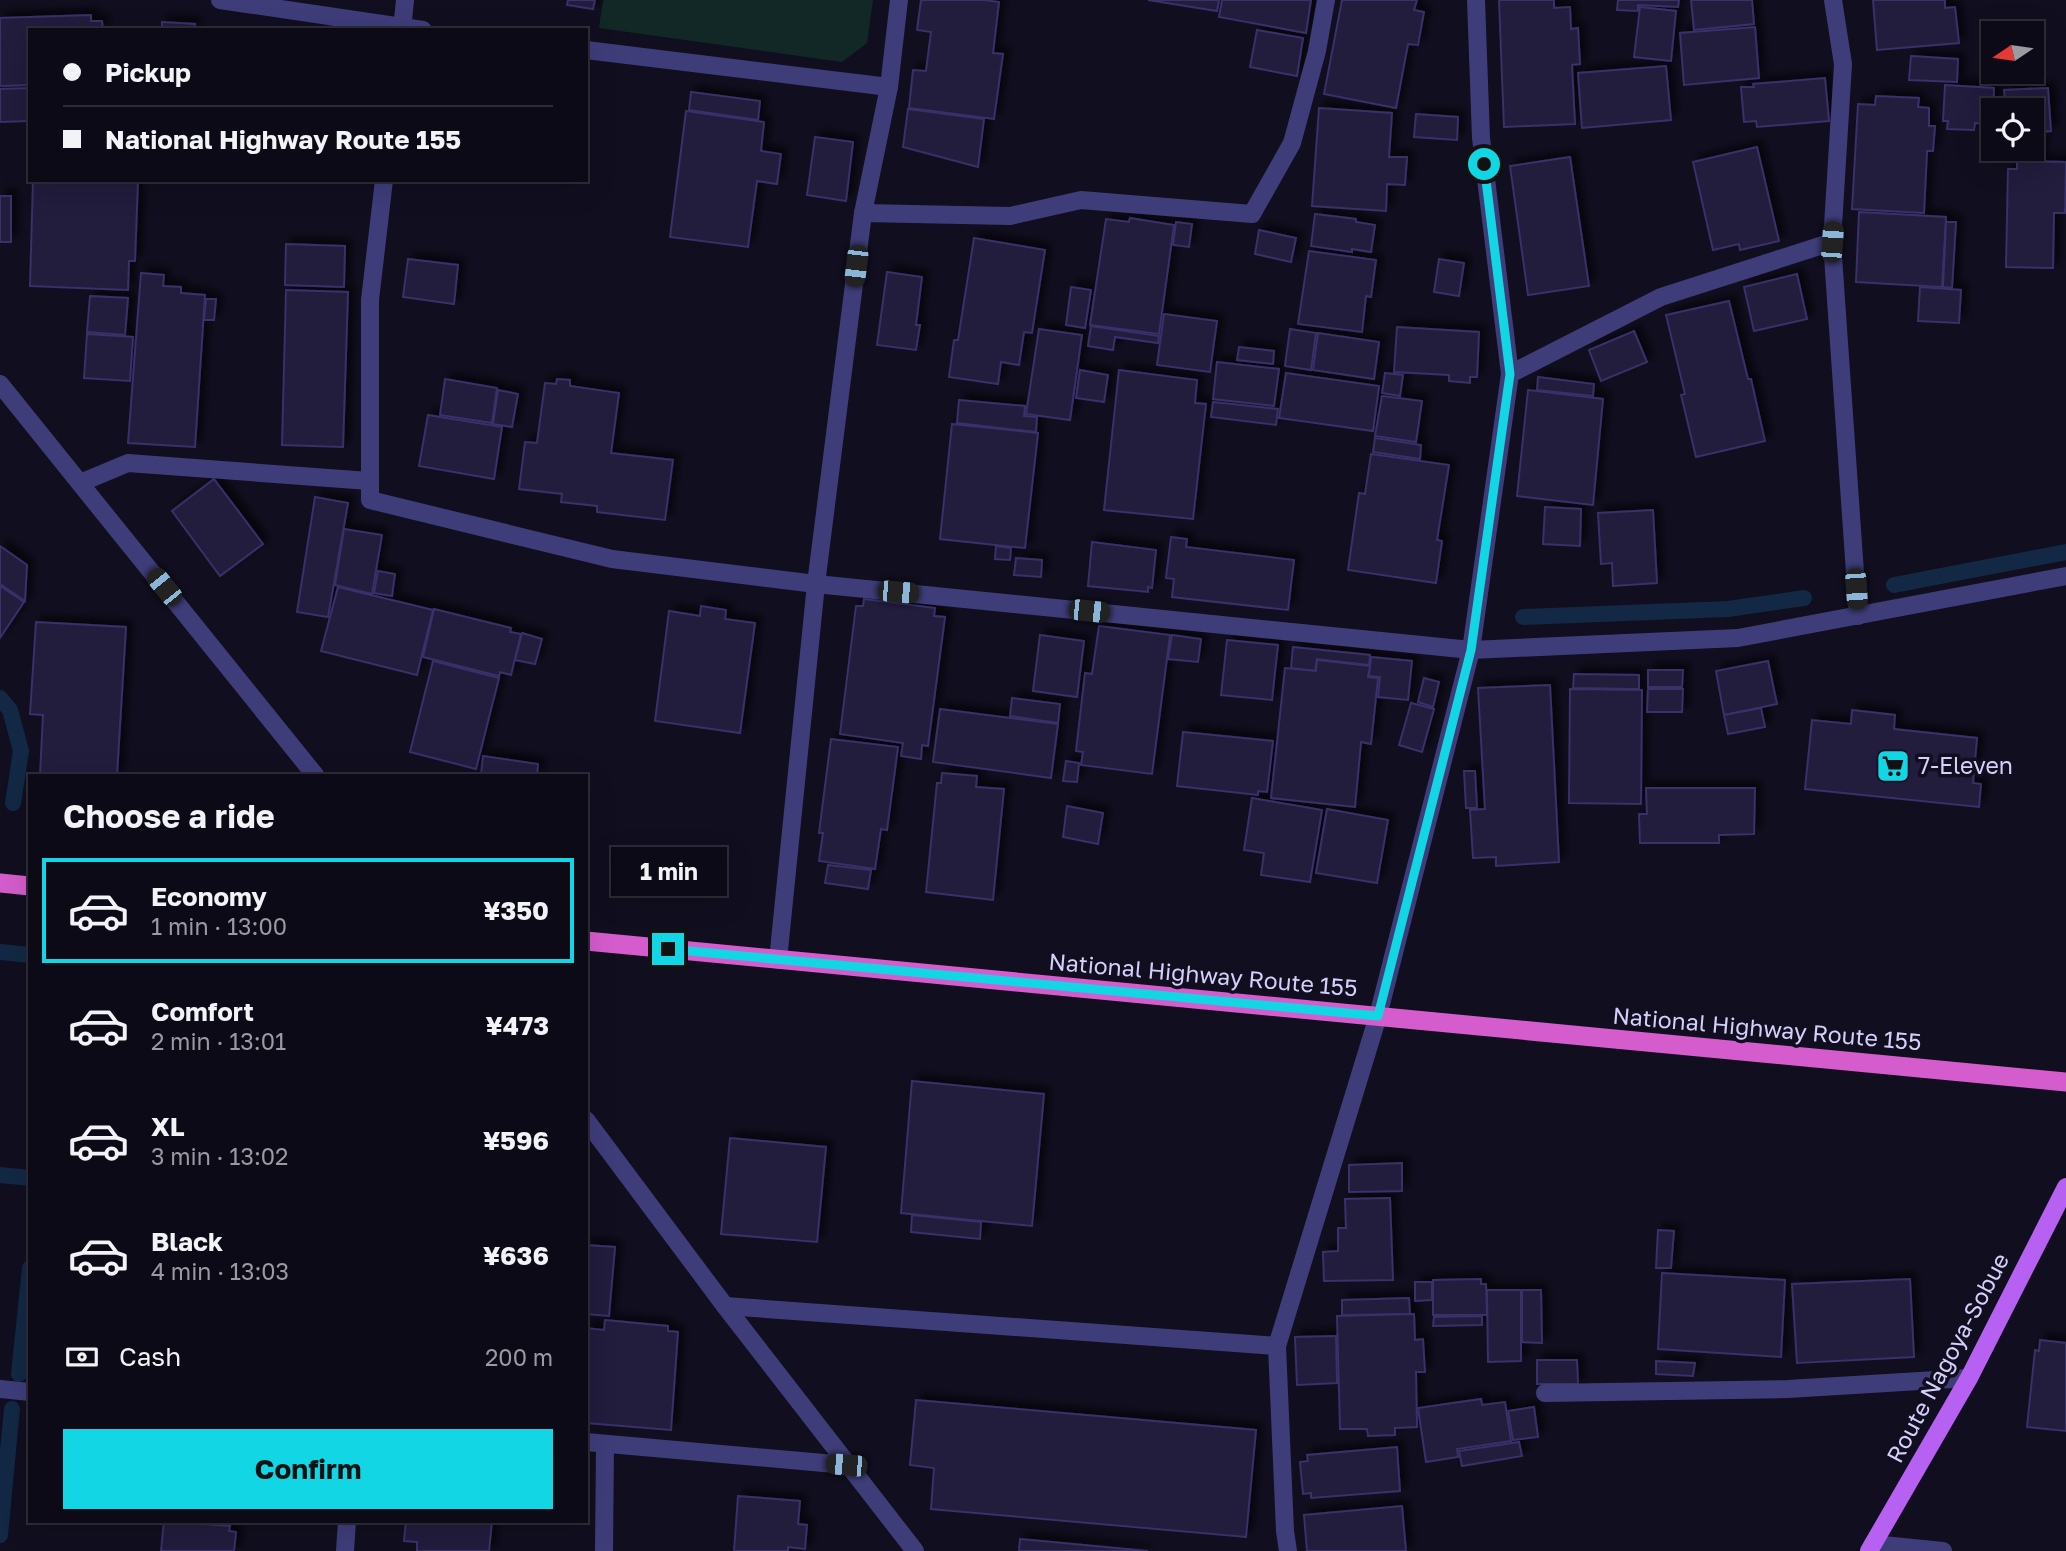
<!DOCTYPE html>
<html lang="en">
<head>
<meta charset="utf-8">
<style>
	body { margin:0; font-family:"Golos Text",sans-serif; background:#1b1824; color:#f1f3f6; height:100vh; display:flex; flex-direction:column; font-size:26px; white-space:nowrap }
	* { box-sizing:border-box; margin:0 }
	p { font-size:23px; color:#9a9aa1 }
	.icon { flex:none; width:38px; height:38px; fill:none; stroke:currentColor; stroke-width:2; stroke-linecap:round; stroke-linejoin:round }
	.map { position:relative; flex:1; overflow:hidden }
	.drawer { position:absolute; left:28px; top:774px; width:560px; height:749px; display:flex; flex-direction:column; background:#0d0a17; border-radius:0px; box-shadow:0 7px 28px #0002,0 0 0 2px #2d2b36 }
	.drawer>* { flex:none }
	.banner { position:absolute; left:28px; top:28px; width:560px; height:154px; border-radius:0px; box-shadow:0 7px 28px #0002,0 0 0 2px #2d2b36; display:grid; align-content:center; height:154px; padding:0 35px; background:#0d0a17 }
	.needle { width:46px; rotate:257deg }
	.controls { position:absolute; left:1981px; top:21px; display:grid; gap:14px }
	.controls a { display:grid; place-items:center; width:63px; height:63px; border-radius:0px; background:#0d0a17; box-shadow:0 7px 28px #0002,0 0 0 2px #2d2b36; font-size:35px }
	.end { position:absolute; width:32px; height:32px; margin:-16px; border:9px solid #13d6e4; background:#111; box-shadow:0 0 0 4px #111 }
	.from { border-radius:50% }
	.bubble { position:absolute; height:49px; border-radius:0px; background:#0d0a17; box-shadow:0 7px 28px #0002,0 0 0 2px #2d2b36; font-size:23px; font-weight:700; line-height:49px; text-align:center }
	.car { position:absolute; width:21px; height:42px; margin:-21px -10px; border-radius:9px; box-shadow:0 0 5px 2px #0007; background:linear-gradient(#222 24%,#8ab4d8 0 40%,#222 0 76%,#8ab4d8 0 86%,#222 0) }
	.banner b { display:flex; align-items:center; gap:24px; height:66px; font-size:26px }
	.banner b+b { border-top:2px solid #2d2b36 }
	.banner i { width:18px; height:18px; background:#f1f3f6 }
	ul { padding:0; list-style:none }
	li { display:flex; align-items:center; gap:21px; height:105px; margin:0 14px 10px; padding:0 21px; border:4px solid transparent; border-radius:0px }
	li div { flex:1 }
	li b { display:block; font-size:26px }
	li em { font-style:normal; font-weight:700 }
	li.on { border-color:#13d6e4 }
	li>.icon { width:63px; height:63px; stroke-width:1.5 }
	h2 { padding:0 35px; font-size:32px; line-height:84px }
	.pay { display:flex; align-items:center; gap:18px; height:77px; padding:0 35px; font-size:26px }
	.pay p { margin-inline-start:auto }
	.primary-button { display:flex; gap:14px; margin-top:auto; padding:14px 35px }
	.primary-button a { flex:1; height:80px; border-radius:0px; background:#13d6e4; color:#111; font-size:28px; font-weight:700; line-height:80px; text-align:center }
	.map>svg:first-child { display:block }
	.green { fill:#122827 }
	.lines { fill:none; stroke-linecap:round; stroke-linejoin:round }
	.stream { stroke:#122844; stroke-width:16 }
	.building { fill:#221c3e; stroke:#393068; stroke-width:2; filter:url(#shadow) }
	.service { stroke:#3e3d7a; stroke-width:18 }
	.minor { stroke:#3e3d7a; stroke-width:18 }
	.tertiary { stroke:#3e3d7a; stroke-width:18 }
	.primary { stroke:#b761f2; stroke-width:18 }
	.trunk { stroke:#d45ccc; stroke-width:19 }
	.route { stroke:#13d6e4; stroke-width:9 }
	.labels { text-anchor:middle; stroke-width:7; stroke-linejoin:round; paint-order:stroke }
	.poi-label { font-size:23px; fill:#d4d0fb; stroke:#110e1f; text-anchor:start }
	.street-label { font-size:23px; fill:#d4d0fb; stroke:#110e1f }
</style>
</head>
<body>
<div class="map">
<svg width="2066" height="1551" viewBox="0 0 2066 1551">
	<defs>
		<filter id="shadow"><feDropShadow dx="6" dy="-6" stdDeviation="3.5" flood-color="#0009"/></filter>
	</defs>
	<rect width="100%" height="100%" fill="#110e1f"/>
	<path class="green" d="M603,0H873L867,43L842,62L599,28Z"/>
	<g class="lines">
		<g class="stream">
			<path d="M1894,585L2066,552"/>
			<path d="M1523,617L1728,609L1804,598"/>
			<path d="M0,698L10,710L21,751L13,803"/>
			<path d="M0,952L30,955"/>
			<path d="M0,1175L30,1178"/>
			<path d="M19,1374L30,1268"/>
			<path d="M0,1535L12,1409"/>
		</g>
	</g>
	<g class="building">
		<path d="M568,0H595L593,9L567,5Z"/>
		<path d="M921,0H984L999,2L993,53L1003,54L994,119L909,108L913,70L926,71L931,32L917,30Z"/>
		<path d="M1148,0H1219L1217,11Z"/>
		<path d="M1222,0H1311L1306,33L1219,17Z"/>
		<path d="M1342,0H1417L1414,10L1424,12L1418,45L1408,44L1396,108L1324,94Z"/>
		<path d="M1499,0H1554V8L1570,7L1571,29L1578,28L1580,64L1572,65L1575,124L1504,127Z"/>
		<path d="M1618,0H1679L1678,7L1638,5V11L1617,10Z"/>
		<path d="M1691,0H1752L1754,24L1694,30Z"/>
		<path d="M1873,0H1945V8L1955,7L1959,43L1877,50Z"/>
		<path d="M1640,7L1676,11L1671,61L1634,57Z"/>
		<path d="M91,15V21H102L103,30H30V85L0,86V18Z"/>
		<path d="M162,22L195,24L194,30H162Z"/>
		<path d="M1755,27L1759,78L1684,85L1680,33Z"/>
		<path d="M1257,30L1303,38L1297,76L1250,67Z"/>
		<path d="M1911,56L1958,59L1957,82L1909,80Z"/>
		<path d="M1666,66L1671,120L1582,128L1578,73Z"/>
		<path d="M1825,78L1829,121L1757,127L1756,121L1744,122L1741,87H1754L1753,84Z"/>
		<path d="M1945,85L1994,88L1993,124L1975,123L1974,130L1947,129L1948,121H1943Z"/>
		<path d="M30,88V121L0,122V89Z"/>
		<path d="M2048,88L2051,131L2032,133V110H2006L2004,90Z"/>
		<path d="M691,92L760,101L758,120L689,110Z"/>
		<path d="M1876,96L1919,98L1918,107L1929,108V126H1935L1933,151H1927L1924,213L1852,209L1858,104L1875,105Z"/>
		<path d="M1319,108L1392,113L1389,157H1407L1405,185L1387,184L1386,211L1312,206Z"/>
		<path d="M908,109L984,119L978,167L903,147Z"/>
		<path d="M686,111L764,122L761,151L781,154L777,184L757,181L748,247L670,237Z"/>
		<path d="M1416,114L1458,117L1457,140L1414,137Z"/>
		<path d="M815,137L853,142L846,201L807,195Z"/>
		<path d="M2032,140H2042L2041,160H2027V149H2032Z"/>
		<path d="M1757,147L1779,241L1740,250L1739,244L1713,250L1693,162Z"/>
		<path d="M1570,157L1589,286L1528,295L1510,166Z"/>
		<path d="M2017,161L2066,162L2065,213H2054L2053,268L2006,267L2008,169H2017Z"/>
		<path d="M33,180H138L135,261H129L128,290L30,286Z"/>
		<rect x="0" y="196" width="11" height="46"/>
		<path d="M1859,212L1946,217L1942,287L1856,282Z"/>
		<path d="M1315,214L1356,219V222L1375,225L1371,252L1352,249V252L1311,246Z"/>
		<path d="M1130,218L1174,225L1159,334L1090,325L1106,219L1129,222Z"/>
		<path d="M1176,222L1192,224L1189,247L1173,245Z"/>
		<path d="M1946,222H1956L1952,288L1943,287Z"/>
		<path d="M1259,230L1296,238L1291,262L1255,254Z"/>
		<path d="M974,238L1045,250L1032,333L1024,332L1019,365L1001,362L998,384L949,377L954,340H958Z"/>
		<path d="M286,244L345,246L344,287L285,285Z"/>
		<path d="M1309,251L1376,260L1371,297L1366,296L1362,332L1298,324Z"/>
		<path d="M408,259L458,265L454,304L403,297Z"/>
		<path d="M1439,259L1464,263L1459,296L1434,292Z"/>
		<path d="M887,272L922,277L916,325H920L916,350L877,345Z"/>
		<path d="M141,273L164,275L163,286L181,287V293L205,295L195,447L128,443Z"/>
		<path d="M1797,274L1807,319L1754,331L1744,287Z"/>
		<path d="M1071,287L1091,290L1085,328L1066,325Z"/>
		<path d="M1920,287L1961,290L1959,323L1918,321Z"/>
		<path d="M286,290L348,292L343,447L282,445Z"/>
		<path d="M90,296L128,298L125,335L87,332Z"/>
		<path d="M206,299H216L214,320H204Z"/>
		<path d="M1729,301L1748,379H1751L1765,441L1696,457L1681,395L1685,394L1666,315Z"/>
		<path d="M1164,314L1217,321L1210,372L1157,365Z"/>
		<path d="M1091,326L1159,336L1158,343L1115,337L1113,350L1088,346Z"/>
		<path d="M1397,327L1479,332L1477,377H1470V383L1449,381V375L1394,372Z"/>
		<path d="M1039,329L1082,335L1070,420L1026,414Z"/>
		<path d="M1290,329L1316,333L1311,370L1285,366Z"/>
		<path d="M1634,331L1647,362L1601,381L1589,350Z"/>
		<path d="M1318,333L1379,342L1374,379L1313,370Z"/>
		<path d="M87,334L133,337L130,381L84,378Z"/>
		<path d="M1239,347L1274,351L1273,364L1237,360Z"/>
		<path d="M1217,362L1279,369L1274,406L1213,399Z"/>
		<path d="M1080,370L1108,375L1104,402L1076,398Z"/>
		<path d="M1119,370L1197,380L1195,403L1206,404L1193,519L1104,510Z"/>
		<path d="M1286,373L1379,386L1373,431L1279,418Z"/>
		<path d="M1385,373L1403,375L1400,396L1382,393Z"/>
		<path d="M1538,377L1594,384L1593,396L1537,390Z"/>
		<path d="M445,379L497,388L492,423L440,415Z"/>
		<path d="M557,379L570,380V386L619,393L611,453L673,460L665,520L597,512V506L561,502L562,494L519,489L525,442L537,443L545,383L556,384Z"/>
		<path d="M498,390L518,394L512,427L493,424Z"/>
		<path d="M1528,390L1603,399L1593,505L1517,496Z"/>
		<path d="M1382,396L1422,401L1416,442L1375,436Z"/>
		<path d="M959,400L1025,406L1024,416L1037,417L1036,432L957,423Z"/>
		<path d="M1213,402L1278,409L1276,425L1211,417Z"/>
		<path d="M428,415L502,427L494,479L419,466Z"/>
		<path d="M952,424L1038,433L1025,548L940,539Z"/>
		<path d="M1375,438L1421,445L1420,459L1373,452Z"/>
		<path d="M1371,454L1449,465L1437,540L1442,541L1436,583L1348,570L1359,493L1365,494Z"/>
		<path d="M214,479L263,544L220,576L172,511Z"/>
		<path d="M315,497L348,503L328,617L297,612Z"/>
		<path d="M1545,507L1581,509L1580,546L1543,544Z"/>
		<path d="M1653,510L1657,583L1613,586L1612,563L1601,564L1598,513Z"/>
		<path d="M344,529L382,535L372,594L335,585Z"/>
		<path d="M1171,537L1187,539L1186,547L1294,560L1288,610L1172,597L1174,579L1166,578Z"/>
		<path d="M1092,542L1156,550L1152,588L1148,587V592L1088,586Z"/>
		<path d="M0,546L27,565L25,601L0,584Z"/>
		<path d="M996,546L1011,548L1010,560L995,559Z"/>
		<path d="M1016,558L1042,560L1041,577L1014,575Z"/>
		<path d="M378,571L395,574L392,596L374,593Z"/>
		<path d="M0,586L24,602L0,638Z"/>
		<path d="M338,587L433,610L417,675L321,651Z"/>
		<path d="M864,599L935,608L934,616L945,617L928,746L922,745L921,759L901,756L903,743L840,734L856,606H863Z"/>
		<path d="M701,606L726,610L725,619L755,623L740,733L655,721L669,611L700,616Z"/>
		<path d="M434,609L511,628L510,632L521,634L511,675L500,672L499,676L423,657Z"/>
		<path d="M36,622L126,627L117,775H40L43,715L30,714Z"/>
		<path d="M1099,626L1170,635L1152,774L1081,765L1083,752L1076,751L1085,673L1092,674Z"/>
		<path d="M522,633L542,639L535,664L515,660Z"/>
		<path d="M1040,635L1084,641L1077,697L1033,691Z"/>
		<path d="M1172,635L1201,639L1198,662L1168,659Z"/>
		<path d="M1227,640L1278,645L1272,700L1221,695Z"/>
		<path d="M1293,647L1370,655L1369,665L1317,659L1315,671L1291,668Z"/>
		<path d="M1371,657L1412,661L1408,700L1378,697L1380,677L1369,676Z"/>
		<path d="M1317,660L1370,666L1368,677L1378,678L1371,744L1361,742L1355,807L1271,798L1285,668L1316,671Z"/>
		<path d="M433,661L499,678L476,769L410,752Z"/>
		<path d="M1768,661L1777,704L1724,715L1716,671Z"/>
		<path d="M1648,670H1683L1682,687H1648Z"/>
		<path d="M1574,674L1639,675V689L1573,688Z"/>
		<path d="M1424,678L1439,682L1433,707L1418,702Z"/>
		<path d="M1550,685L1559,862L1496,866V857L1473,858L1470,810L1485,809L1478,688Z"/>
		<path d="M1570,689L1642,690L1641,804L1569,803Z"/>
		<path d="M1648,689H1683L1682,712H1647Z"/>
		<path d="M1012,698L1060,704L1058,723L1010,716Z"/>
		<path d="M1411,703L1434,709L1422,752L1399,745Z"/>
		<path d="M1761,708L1765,727L1728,734L1724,715Z"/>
		<path d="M940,709L1058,724L1051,778L933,762Z"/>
		<path d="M1852,710L1895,715L1894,729L1977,738L1973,783L1981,784L1979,807L1805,789L1812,720L1851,724Z"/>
		<path d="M1183,732L1273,741L1267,792L1258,791V795L1177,786Z"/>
		<path d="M831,739L898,747L887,830L881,829L875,869L819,861L823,833H819Z"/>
		<path d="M483,756L538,764L537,775H481Z"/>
		<path d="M1066,761L1079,763L1077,782L1063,781Z"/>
		<path d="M1464,771H1475L1477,808H1466Z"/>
		<path d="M942,773L977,776L976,787L1004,789L993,900L926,892L937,783H941Z"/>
		<path d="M1646,788H1755L1754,834L1719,835V843H1640L1639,814H1647Z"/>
		<path d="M1252,798L1322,810L1310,882L1261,875L1264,853L1244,850Z"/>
		<path d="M1067,806L1103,813L1098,844L1063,837Z"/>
		<path d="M1327,809L1388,820L1377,883L1316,873Z"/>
		<path d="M828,865L871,870L868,889L825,883Z"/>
		<path d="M912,1081L1044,1094L1032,1226L901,1213Z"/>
		<path d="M730,1138L826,1147L817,1242L721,1234Z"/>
		<path d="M1402,1163V1191L1349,1192V1165Z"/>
		<path d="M1390,1198L1393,1280L1324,1281L1323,1252L1338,1251V1228H1346L1345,1199Z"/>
		<path d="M912,1215L981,1222L980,1239L911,1232Z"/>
		<path d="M1658,1230L1674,1231L1671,1268H1656Z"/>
		<path d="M586,1245L615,1247L609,1316L586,1314Z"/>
		<path d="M1662,1273L1785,1280L1781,1357L1658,1349Z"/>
		<path d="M1481,1279V1284H1486L1487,1315H1433V1280Z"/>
		<path d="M1910,1279L1914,1357L1797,1363L1792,1284Z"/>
		<path d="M1415,1282H1432V1300L1415,1301Z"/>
		<path d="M1487,1290H1521V1361L1488,1362Z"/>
		<path d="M1522,1290H1541L1542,1343L1522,1342Z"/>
		<path d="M1409,1298L1410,1314L1342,1315V1300Z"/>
		<path d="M1414,1314L1415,1340L1423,1339L1425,1372H1416L1417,1427L1395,1428V1435L1368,1436L1367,1429H1340L1337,1316Z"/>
		<path d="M1482,1316V1325L1433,1326L1434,1317Z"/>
		<path d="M605,1320L668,1326V1331L678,1332L671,1430L586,1423V1328L604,1330Z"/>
		<path d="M1336,1336L1337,1383L1297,1385L1295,1337Z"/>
		<path d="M2040,1340L2066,1343V1431L2027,1427L2035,1350L2039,1351Z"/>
		<path d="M1537,1360H1577L1578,1384H1537Z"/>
		<path d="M1656,1361L1695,1363L1693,1376L1656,1374Z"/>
		<path d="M1481,1399L1482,1405L1505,1402L1511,1441L1457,1449L1458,1457L1426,1462L1418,1408Z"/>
		<path d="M916,1400L1256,1430L1246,1537L931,1509L934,1468L910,1465Z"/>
		<path d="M1534,1407L1538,1437L1513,1440L1508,1411Z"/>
		<path d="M1519,1442L1522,1456L1462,1466L1459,1451Z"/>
		<path d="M1397,1447L1400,1491L1311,1498V1493L1303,1494L1300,1462L1308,1461L1307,1455Z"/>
		<path d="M738,1496L800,1501L798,1524L807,1525L805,1549L788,1547V1551H734Z"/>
		<path d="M1402,1506L1406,1551H1307L1304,1515Z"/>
		<path d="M164,1521L230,1526L229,1531L236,1532L234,1551H161Z"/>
		<path d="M406,1521H492L489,1551H417V1542L404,1541Z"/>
		<path d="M1020,1539L1148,1551H1019Z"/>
	</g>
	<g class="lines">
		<g class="service">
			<path d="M1545,1393L1788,1389L1969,1378"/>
			<path d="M604,1551L605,1444"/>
		</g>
		<g class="minor">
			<path d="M220,0L423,30"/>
			<path d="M1476,0L1481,138L1510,374"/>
			<path d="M402,30L405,0"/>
			<path d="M586,50L889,87"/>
			<path d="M384,180L370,300V500L612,559L816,584L1471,650L1738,638L2066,576"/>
			<path d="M863,213L1010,216L1081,200L1252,214L1292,143L1317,51L1326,0"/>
			<path d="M1832,242L1858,616"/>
			<path d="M80,483L128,463L369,481"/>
			<path d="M778,960L816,584L863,213L889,87L899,0"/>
			<path d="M725,1306L1277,1346"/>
			<path d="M0,1389L30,1392"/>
			<path d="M586,1442L846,1465"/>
			<path d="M1873,1544L1943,1551"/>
			<path d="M345,1551L347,1521"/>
			<path d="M1288,1551L1285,1531L1277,1346L1378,1016L1471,650L1510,374L1661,297L1832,242L1843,64L1833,0"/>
		</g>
		<g class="tertiary">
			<path d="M0,384L315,775"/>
			<path d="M586,1120L725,1306L915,1551"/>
		</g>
		<path class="primary" d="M1869,1551L1969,1378L2066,1187"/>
		<g class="trunk">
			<path d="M0,883L30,886"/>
			<path d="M586,941L2066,1082"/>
		</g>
	</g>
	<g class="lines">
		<path class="route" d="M668,949L1378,1016L1471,650L1510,374L1484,164"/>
	</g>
	<defs>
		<symbol id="supermarket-square" viewBox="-11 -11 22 22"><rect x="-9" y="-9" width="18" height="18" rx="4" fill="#13d6e4" stroke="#110e1f"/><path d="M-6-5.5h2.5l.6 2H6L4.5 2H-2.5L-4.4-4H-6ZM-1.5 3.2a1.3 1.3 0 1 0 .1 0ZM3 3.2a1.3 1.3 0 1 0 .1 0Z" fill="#111"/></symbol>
	</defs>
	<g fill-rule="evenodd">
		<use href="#supermarket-square" x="1874" y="747" width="38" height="38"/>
	</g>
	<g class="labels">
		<g class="poi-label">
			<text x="1918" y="774">7-Eleven</text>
		</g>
		<g class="street-label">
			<text transform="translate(1203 975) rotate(5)" y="8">National Highway Route 155</text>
			<text transform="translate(1767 1029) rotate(5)" y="8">National Highway Route 155</text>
			<text transform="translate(1948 1358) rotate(-62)" y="8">Route Nagoya-Sobue</text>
		</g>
	</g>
</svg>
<div class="controls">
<a><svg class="needle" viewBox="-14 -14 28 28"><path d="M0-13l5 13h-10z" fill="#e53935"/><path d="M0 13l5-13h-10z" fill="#9a9aa1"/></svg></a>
<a><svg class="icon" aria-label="locate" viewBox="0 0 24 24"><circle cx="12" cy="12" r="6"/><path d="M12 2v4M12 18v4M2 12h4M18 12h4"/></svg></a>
</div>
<i class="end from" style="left:1484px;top:164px"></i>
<i class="end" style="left:668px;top:949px"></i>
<div class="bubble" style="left:611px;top:847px;width:116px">1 min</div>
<i class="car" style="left:1832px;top:242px;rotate:4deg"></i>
<i class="car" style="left:856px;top:266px;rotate:187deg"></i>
<i class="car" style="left:164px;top:587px;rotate:321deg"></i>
<i class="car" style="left:1856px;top:589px;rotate:176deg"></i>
<i class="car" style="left:898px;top:592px;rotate:95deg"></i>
<i class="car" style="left:1089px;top:611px;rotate:96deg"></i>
<i class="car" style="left:846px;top:1465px;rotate:275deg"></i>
<div class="banner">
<b><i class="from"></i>Pickup</b>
<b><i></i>National Highway Route 155</b>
</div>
<section class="drawer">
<h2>Choose a ride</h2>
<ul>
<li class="on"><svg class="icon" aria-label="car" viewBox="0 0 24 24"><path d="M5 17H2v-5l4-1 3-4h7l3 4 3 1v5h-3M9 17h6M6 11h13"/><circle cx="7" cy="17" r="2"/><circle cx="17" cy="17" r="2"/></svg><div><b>Economy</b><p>1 min · 13:00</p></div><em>¥350</em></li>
<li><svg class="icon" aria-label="car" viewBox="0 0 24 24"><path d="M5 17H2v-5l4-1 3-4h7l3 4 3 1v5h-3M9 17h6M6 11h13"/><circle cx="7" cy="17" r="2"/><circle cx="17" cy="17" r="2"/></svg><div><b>Comfort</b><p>2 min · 13:01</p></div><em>¥473</em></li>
<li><svg class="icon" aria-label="car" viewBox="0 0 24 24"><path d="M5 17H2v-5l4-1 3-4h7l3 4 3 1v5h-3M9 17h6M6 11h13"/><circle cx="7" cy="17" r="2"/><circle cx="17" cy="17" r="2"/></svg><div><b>XL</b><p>3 min · 13:02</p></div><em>¥596</em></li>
<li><svg class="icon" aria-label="car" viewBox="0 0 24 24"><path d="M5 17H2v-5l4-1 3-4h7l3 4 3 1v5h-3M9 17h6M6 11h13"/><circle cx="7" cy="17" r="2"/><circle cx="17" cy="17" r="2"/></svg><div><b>Black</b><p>4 min · 13:03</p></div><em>¥636</em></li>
</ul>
<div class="pay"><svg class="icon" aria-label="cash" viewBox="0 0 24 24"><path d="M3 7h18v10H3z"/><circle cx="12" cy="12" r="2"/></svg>Cash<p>200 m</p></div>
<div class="primary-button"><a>Confirm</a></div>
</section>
</div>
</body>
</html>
